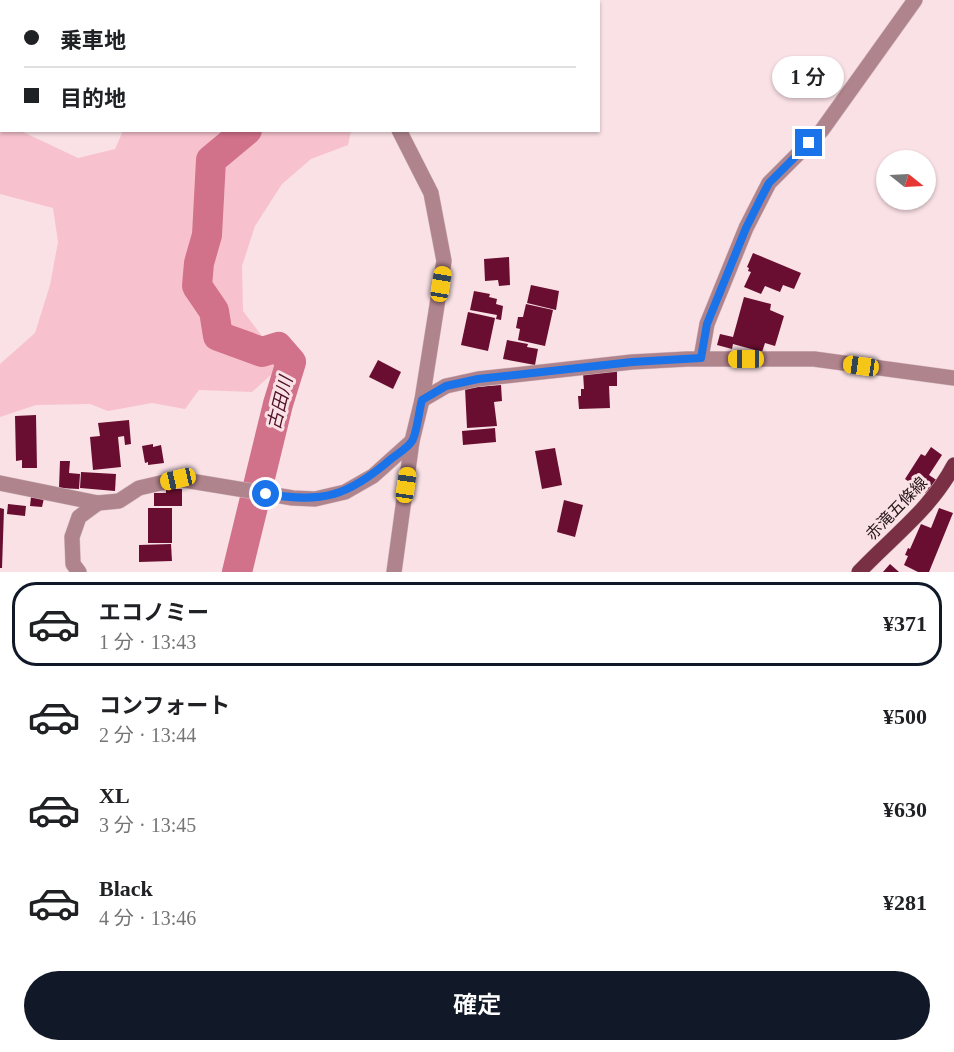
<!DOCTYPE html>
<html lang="ja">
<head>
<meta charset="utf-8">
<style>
	body { margin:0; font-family:"Times New Roman","Noto Sans JP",serif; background:#f2f2f2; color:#202124; height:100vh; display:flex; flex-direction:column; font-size:22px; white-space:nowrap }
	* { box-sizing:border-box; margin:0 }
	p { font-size:20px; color:#757577 }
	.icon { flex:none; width:33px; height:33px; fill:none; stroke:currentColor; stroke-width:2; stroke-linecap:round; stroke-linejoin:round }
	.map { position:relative; height:572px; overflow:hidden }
	.panel { display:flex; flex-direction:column; background:#fff; flex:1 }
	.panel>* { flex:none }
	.banner { position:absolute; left:0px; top:0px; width:600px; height:132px; box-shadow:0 2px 4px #0004; display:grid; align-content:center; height:132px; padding:0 24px; background:#fff }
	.needle { width:39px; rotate:108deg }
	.tools { position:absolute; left:876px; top:150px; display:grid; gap:12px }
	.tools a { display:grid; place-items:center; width:60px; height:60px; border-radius:50%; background:#fff; box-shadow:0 2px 4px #0004; font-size:30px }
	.end { position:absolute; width:27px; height:27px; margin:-14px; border:8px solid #1a73e8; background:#fff; box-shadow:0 0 0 3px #fff }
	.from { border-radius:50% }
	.bubble { position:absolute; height:42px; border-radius:21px; background:#fff; box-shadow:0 2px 4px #0004; font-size:20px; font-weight:600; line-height:42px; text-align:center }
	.car { position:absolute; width:18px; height:36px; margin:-18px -9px; border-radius:8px; box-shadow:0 0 4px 2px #0007; background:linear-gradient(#f5c518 24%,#345 0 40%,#f5c518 0 76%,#345 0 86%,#f5c518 0) }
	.banner b { display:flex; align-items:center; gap:21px; height:57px; font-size:22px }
	.banner b+b { border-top:2px solid #e0e0e0 }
	.banner i { width:15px; height:15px; background:#202124 }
	ul { padding:10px 0 0; list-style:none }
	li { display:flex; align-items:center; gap:18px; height:84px; margin:0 12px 9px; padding:0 12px; border:3px solid transparent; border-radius:24px }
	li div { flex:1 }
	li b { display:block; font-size:22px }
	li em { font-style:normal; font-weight:600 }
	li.active { border-color:#111827 }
	li>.icon { width:54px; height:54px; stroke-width:1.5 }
	.cta { display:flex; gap:12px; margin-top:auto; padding:12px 24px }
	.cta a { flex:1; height:69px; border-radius:36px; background:#111827; color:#fff; font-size:24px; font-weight:600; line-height:69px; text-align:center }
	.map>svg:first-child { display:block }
	.green { fill:#f7c2cd }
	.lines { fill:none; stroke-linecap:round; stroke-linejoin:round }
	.river { stroke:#d2718a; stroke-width:30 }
	.building { fill:#690e30 }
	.minor-casing { stroke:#d4bcc1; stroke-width:16 }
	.major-casing { stroke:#d4bcc1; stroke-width:16 }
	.minor { stroke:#b0848d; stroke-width:15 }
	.major { stroke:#792f44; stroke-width:15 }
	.route { stroke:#1a73e8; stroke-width:8 }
	.labels { text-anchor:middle; stroke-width:6; stroke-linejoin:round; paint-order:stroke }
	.street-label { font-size:16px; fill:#251619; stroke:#fae1e6 }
	.water-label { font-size:18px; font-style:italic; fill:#4d1024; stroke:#fae1e6 }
</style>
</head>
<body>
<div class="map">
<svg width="954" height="572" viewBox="0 0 954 572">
	<rect width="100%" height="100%" fill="#fae1e6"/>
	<g class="green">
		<path d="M126,0H283L284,1L126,2Z"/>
		<path d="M0,114L2,130L21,131L78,158L115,149L123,131H351L348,145L311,159L282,184L255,226L242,266L243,311L283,364L252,392L199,390L185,409L152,403L108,411L90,404L36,405L0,417V364L35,333L50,285L58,242L53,208L0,194Z"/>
	</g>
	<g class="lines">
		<g class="river">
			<path d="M427,2L428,0"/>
			<path d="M237,572L278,404L291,362L278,347L262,352L218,336L214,311L197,286L199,263L207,235L211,160L247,130"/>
		</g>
	</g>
	<g class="building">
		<path d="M753,253L801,273L794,289L783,285L780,292L765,286L761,294L744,287L751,272L748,271L749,268L747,267Z"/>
		<path d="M509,257L510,285L499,286L498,280L485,281L484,259Z"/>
		<path d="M531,285L559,291L556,310L527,303Z"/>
		<path d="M474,291L490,294L489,297L497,299L496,304L503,306L501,320L496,319L497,315L470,310Z"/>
		<path d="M744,297L771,304L770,310L784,316L775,346L765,343L762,352L733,344L732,349L717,345L720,334L733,337Z"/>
		<path d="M526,304L553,310L545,346L518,340L520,329L516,328L518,317H523Z"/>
		<path d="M468,312L495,318L488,351L461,345Z"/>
		<path d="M507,340L528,344L527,347L538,349L535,365L503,359Z"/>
		<path d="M378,360L401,372L393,389L369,377Z"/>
		<path d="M617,371V386H609L610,408L579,409L578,396H581V389H584L583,372Z"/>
		<path d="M501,385L502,401L494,402L497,426L467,428L465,388Z"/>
		<path d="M36,415L37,468H22V460L16,461L15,416Z"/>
		<path d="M129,420L131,444L125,445L124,436L118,437L121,467L93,470L90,437L100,436L98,423Z"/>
		<path d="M495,428L496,442L463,445L462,431Z"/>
		<path d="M153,444V447L161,445L164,463L148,465V462L145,463L142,446Z"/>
		<path d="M931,447L942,455L929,475L938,481L929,495L905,479L921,454L925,456Z"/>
		<path d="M555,448L562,485L542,489L535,451Z"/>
		<path d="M60,461H70L69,473L80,474L79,489L59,488Z"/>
		<path d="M81,472L116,474L115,491L80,488Z"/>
		<path d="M166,489H182V506H154V493H166Z"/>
		<path d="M31,497L44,498L42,507L30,506Z"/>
		<path d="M564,500L583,505L575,537L557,532Z"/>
		<path d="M8,504L26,506L25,516L7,514Z"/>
		<path d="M0,508L4,509L2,568H0Z"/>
		<rect x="148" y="508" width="24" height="35"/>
		<path d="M939,508L953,513L929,572H918L904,565L908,556L905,555L908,548L910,549L921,524L931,528Z"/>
		<path d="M171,544L172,561L139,562V545Z"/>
		<path d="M890,564L899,572H883Z"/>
	</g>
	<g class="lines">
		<defs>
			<g id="minor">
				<path d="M333,0L334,2"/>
				<path d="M701,358L707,324L746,228L769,183L822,130L915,0"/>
				<path d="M422,400L446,386L478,379L632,362L687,359H814L954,378"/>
				<path d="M0,483L98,503L119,501L139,488L178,479L293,498L315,499L345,492L373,476L412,441"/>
				<path d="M79,572L73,564L72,537L79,517L98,503"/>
				<path d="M394,572L412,441L422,400L444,261L431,193L399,130"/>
			</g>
			<path id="major" d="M859,572C892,537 931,509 954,465"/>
		</defs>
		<use href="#minor" class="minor-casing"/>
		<use href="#major" class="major-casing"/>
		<use href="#minor" class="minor"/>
		<use href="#major" class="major"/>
	</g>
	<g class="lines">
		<path class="route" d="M266,494C323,503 347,497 391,459C397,454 408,448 412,441C417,433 419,410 422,400L446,386L478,379L632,362L701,358L707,324L746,228L761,198L769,183L809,143"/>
	</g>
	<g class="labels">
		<g class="street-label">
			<text transform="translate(896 508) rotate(-46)" y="6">赤滝五條線</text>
		</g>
		<g class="water-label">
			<text transform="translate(280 403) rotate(-76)" y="6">古田川</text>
		</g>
	</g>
</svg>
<div class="tools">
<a><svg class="needle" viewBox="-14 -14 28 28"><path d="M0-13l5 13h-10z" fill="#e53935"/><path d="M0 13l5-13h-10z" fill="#757577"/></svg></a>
</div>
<i class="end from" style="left:266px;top:494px"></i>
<i class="end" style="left:809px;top:143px"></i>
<div class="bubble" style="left:772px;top:56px;width:72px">1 分</div>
<i class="car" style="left:441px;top:284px;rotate:9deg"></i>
<i class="car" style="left:746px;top:359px;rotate:270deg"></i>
<i class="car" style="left:861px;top:366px;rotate:278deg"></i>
<i class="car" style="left:178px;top:479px;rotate:257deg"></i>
<i class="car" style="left:406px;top:485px;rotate:8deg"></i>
<div class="banner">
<b><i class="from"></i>乗車地</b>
<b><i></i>目的地</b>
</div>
</div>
<section class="panel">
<ul>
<li class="active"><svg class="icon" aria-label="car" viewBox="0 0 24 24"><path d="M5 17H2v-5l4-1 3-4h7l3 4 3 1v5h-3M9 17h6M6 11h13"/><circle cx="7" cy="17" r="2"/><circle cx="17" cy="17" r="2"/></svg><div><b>エコノミー</b><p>1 分 · 13:43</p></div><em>¥371</em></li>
<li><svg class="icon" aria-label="car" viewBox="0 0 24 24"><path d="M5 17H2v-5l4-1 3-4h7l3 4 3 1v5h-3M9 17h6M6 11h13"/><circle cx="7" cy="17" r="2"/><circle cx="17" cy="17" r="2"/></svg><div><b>コンフォート</b><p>2 分 · 13:44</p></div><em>¥500</em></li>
<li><svg class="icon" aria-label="car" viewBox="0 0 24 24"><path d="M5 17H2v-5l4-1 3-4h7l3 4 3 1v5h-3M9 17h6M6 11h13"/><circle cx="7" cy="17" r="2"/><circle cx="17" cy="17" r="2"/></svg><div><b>XL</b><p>3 分 · 13:45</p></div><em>¥630</em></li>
<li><svg class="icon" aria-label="car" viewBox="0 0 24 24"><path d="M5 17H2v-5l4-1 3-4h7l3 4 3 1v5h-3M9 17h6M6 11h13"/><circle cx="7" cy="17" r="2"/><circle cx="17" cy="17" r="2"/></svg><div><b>Black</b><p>4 分 · 13:46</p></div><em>¥281</em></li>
</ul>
<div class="cta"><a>確定</a></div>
</section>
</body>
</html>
